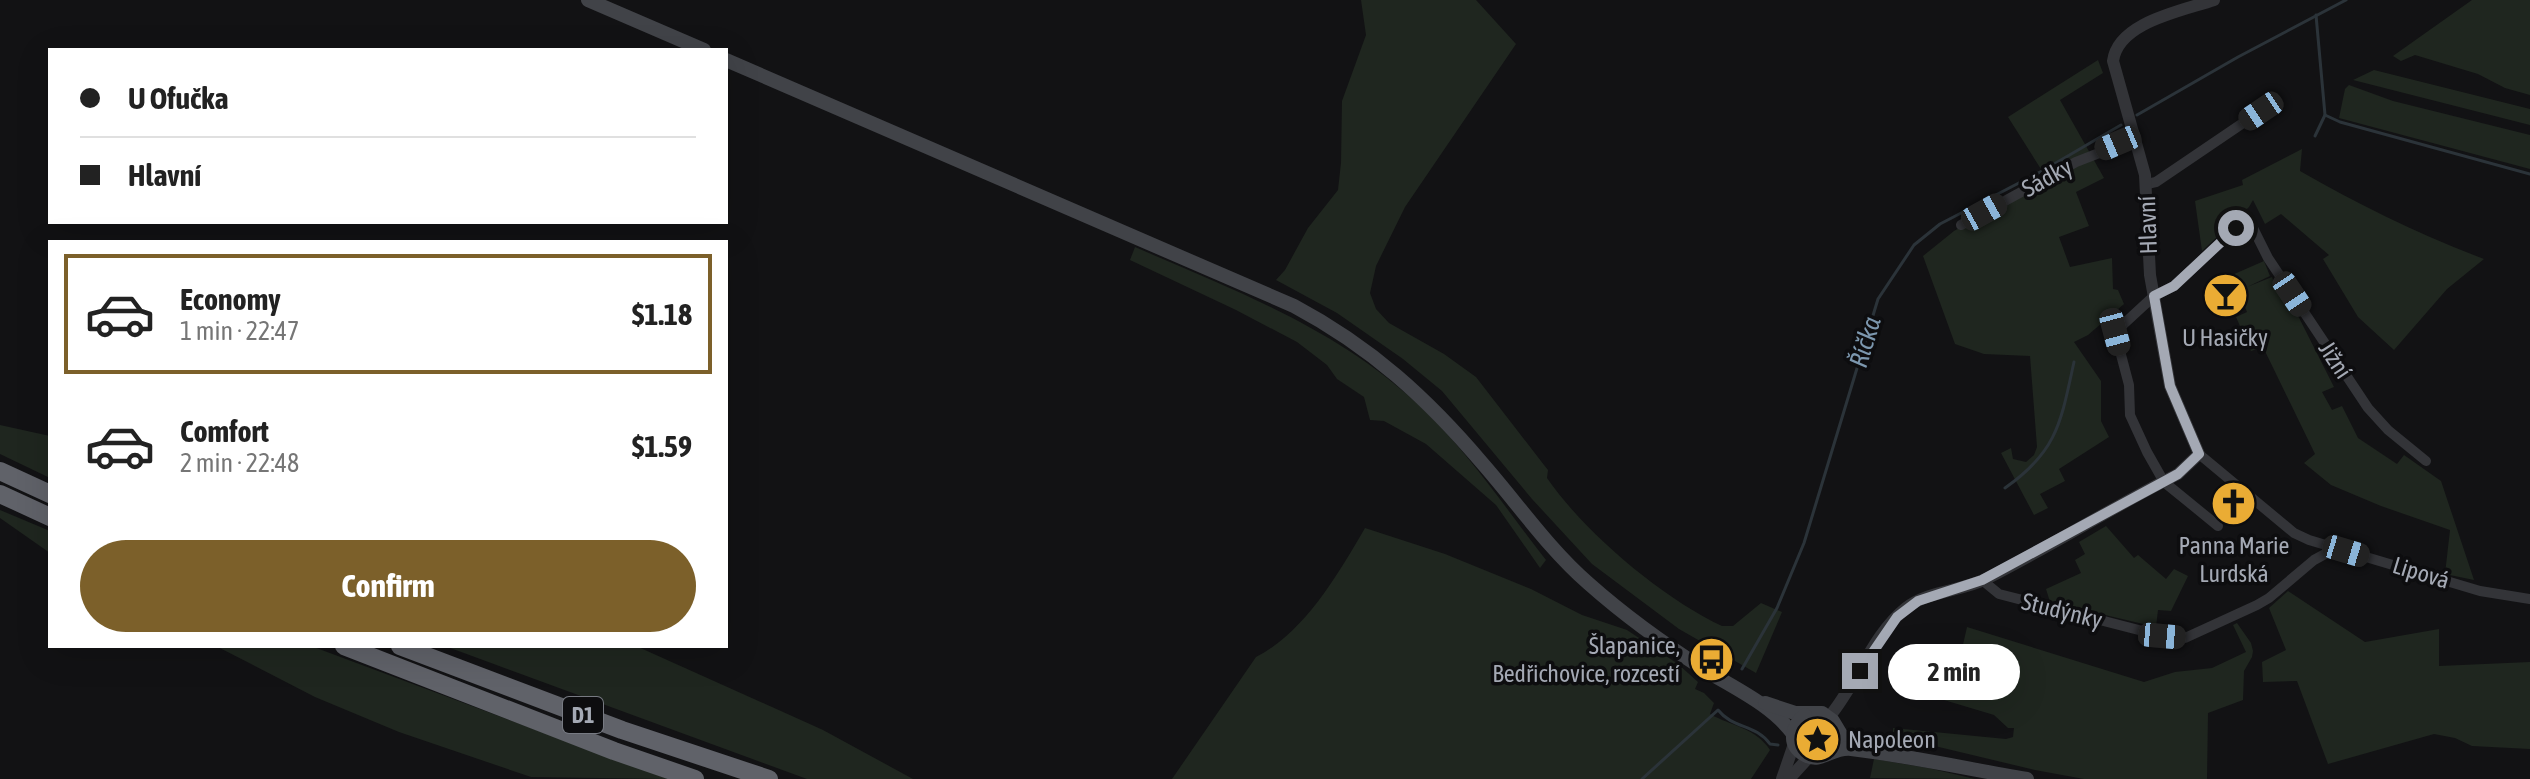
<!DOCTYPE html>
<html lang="en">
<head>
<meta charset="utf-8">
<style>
	body { margin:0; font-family:"Asap Condensed",sans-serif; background:#f6f6f6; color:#222; height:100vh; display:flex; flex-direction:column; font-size:30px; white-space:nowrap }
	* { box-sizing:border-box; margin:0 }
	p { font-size:26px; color:#767676 }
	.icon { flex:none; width:44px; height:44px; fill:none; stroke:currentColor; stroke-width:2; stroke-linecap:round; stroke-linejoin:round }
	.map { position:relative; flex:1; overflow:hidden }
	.panel { position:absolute; left:48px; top:240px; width:680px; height:408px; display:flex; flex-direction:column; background:#fff; border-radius:0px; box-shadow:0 8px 32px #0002 }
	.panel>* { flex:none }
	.banner { position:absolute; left:48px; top:48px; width:680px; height:176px; border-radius:0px; box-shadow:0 8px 32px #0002; display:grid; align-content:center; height:176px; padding:0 32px; background:#fff }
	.end { position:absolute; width:36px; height:36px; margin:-18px; border:10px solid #a4a9b4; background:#111; box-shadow:0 0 0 4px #111 }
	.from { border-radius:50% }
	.bubble { position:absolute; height:56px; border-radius:28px; background:#fff; box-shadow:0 8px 32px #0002; font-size:26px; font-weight:700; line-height:56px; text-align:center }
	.car { position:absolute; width:24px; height:48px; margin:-24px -12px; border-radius:10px; box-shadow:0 0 6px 2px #0007; background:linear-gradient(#222 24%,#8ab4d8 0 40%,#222 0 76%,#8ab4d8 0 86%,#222 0) }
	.banner b { display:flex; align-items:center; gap:28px; height:76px; font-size:30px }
	.banner b+b { border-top:2px solid #e0e0e0 }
	.banner i { width:20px; height:20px; background:#222 }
	ul { padding:14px 0 0; list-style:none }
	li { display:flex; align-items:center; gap:24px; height:120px; margin:0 16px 12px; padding:0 16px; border:4px solid transparent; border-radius:0px }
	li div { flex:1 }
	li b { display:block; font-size:30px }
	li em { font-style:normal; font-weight:700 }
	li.current { border-color:#7c602a }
	li>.icon { width:72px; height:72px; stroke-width:1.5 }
	.cta { display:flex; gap:16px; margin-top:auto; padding:16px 32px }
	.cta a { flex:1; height:92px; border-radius:48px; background:#7c602a; color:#fff; font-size:32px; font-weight:700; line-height:92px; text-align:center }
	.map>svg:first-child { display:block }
	.green { fill:#1f261f }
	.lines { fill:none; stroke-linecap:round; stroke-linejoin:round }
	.stream { stroke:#2b3339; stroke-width:3 }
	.minor { stroke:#333438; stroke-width:10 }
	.tertiary { stroke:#333438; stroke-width:12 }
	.secondary { stroke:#414348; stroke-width:14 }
	.motorway { stroke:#606269; stroke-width:18 }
	.route { stroke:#a4a9b4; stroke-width:10 }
	.labels { text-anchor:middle; stroke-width:7; stroke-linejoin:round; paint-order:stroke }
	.shield { fill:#0d0d0f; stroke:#777a82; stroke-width:2 }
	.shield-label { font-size:22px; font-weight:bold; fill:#a4a9b4 }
	.street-label { font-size:24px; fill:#a4a9b4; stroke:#0d0d0f }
	.poi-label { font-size:24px; fill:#a4a9b4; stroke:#0d0d0f }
	.water-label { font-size:26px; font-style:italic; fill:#7c97ae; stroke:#0d0d0f }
</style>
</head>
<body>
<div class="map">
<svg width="2530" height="779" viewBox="0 0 2530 779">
	<rect width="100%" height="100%" fill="#121214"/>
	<g class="green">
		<path d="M1361,0H1476L1516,44L1405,207L1376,266L1370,293L1376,309L1389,323L1444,354L1476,377L1544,465L1548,470L1547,478C1584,532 1662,598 1722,626H1733L1761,603L1782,612L1756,673L1679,629L1592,564L1532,499L1442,391L1403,359L1337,313L1276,280L1285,270L1308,228L1338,190L1341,163L1342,101L1366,35Z"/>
		<path d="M2472,0H2530V95L2505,88L2478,74L2415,55L2401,61L2393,56Z"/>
		<path d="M2098,60L2103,73L2060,100L2104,178L2076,192L2089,226L2059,237L2070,267L2112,258L2113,289L2118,290L2124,304L2088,335L2074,342L2101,381V421L2109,437L2059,469L2065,481L2040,494L2048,508L2034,515L2001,453L2011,448L2013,459L2026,462L2034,455L2037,447L2030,356L1984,354L1955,344L1923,256L1954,231L2046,177L2008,117Z"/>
		<path d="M2374,70L2530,109V125L2353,80Z"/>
		<path d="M2349,85L2393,101L2530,135V169L2339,118L2345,89Z"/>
		<path d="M2302,149L2300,171C2359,205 2421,235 2484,259L2447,289L2394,350L2358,317L2323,259L2329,255L2281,214L2265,224L2253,200L2249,207L2202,251L2195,201L2243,185L2242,180Z"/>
		<path d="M1135,247C1240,293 1337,328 1422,408C1469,453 1506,509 1546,560L1540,568L1496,505L1426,444L1384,421L1370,420L1364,397L1337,379L1327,365L1297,342L1236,310L1130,260Z"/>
		<path d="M2264,261L2270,276L2247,287L2272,277L2281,298L2288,296L2334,387L2322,392L2332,410L2342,406L2358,438L2397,464L2404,455L2441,481L2474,580L2445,574L2450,530L2381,506L2331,485L2304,463L2315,454L2263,347L2251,351L2236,317L2247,312L2232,275Z"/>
		<path d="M0,425L50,436V478L0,454Z"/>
		<path d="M0,510L50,531V553L0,518Z"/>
		<path d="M2106,526L2134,558L2138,555L2166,579L2174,569L2188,576L2171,611L2158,610L2156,627L2050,602L2046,589L2081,573L2075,560L2085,554L2079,542Z"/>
		<path d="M1365,528L1445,554L1531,589L1582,615L1627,630L1678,664L1698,682L1695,689L1704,693L1714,703L1710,714C1731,726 1756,728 1770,750L1751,779H1172L1256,657C1305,632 1338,574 1365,528Z"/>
		<path d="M2288,591L2365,642L2439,629V666L2530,662V749L2472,746L2455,738L2434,734L2328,764L2297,681L2263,682L2262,662L2286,650L2269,608Z"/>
		<path d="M2237,623L2251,643L2253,651L2252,657L2244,671L2243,700L2208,713L2207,779H2084L2035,770L1893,736V728L2006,739L2013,737L2014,728H2008L1994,715L1944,700L1960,658L1967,627L2144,682L2175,672L2212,668L2246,652L2233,625Z"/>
		<path d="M216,646H311L668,779L531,777L399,732L315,697Z"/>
		<path d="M445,646H636L823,730L913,779H807Z"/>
		<circle cx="1816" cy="736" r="14"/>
		<path d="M1874,759L1928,768L1975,779L1870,778Z"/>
	</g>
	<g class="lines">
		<g class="stream">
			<path d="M2137,115L2238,57L2346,0"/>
			<path d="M2325,115L2340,122L2530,174"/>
			<path d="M2315,136L2325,115L2316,15"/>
			<path d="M2005,488C2058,451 2061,421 2074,362"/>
			<path d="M1742,669L1777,608L1804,543L1878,299L1914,245L1940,224L2042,171L2121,125"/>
			<path d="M1642,779L1718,710C1733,729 1756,724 1770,744L1778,745"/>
		</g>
		<g class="minor">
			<path d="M2147,184L2156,182L2271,104"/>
			<path d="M1961,225L2076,162L2135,139"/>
			<path d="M2199,454L2294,533L2309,540L2480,591L2530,599"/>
			<path d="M2218,526L2164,482L2147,452L2130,415L2129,385L2115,332L2154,296L2174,286L2236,228H2253L2268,258L2368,408L2388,430L2426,461"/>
			<path d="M1982,580L1999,594L2162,636L2185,638L2257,605L2269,598L2314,560L2336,548"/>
		</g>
		<g class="tertiary">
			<path d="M1829,717C1857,684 1872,635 1906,608C1928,591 1961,591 1986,579C2051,546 2113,507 2178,474L2199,454L2170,386L2150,275L2145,175L2113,61C2118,22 2182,11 2214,0"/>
			<path d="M1782,779L1794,744"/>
			<path d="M1789,779L1809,757"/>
		</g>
		<g class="secondary">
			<path d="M588,0L704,50"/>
			<path d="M726,60L1294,306C1371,347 1427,398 1483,464C1518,504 1548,548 1588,583C1624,615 1664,644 1705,670C1734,688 1772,705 1793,734"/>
			<path d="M1765,703L1795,713H1822L1833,721L1842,736L1865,745"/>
			<path d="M1805,715C1791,726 1787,746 1805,755C1822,764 1831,747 1851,749C1910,756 1968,769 2027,779"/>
		</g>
		<g class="motorway">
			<path d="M0,471L50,494"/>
			<path d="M0,494L50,517"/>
			<path d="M344,646L614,751L695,779"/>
			<path d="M400,646L622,730L769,779"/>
		</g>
	</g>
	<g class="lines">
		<path class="route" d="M1860,671L1897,617L1918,601L1982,580L2178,474L2199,454L2170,386L2154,296L2174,286L2236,228"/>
	</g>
	<defs>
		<symbol id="bar-disc" viewBox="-11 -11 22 22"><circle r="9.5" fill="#eaac34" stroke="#0d0d0f"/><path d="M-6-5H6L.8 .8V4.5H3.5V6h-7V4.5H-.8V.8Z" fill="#111"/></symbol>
		<symbol id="church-disc" viewBox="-11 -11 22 22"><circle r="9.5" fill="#eaac34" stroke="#0d0d0f"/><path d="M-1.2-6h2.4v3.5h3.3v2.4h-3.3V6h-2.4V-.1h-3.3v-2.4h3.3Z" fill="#111"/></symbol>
		<symbol id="bus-disc" viewBox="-11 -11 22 22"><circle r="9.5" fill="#eaac34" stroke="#0d0d0f"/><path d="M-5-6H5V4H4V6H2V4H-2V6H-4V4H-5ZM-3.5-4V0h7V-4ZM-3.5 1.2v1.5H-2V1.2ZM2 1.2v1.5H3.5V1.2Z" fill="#111"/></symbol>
		<symbol id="sight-disc" viewBox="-11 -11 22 22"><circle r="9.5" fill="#eaac34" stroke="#0d0d0f"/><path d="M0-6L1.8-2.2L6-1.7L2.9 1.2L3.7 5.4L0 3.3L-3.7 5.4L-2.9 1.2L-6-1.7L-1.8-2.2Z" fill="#111"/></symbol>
	</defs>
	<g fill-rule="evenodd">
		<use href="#bar-disc" x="2200" y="270" width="51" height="51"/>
		<use href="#church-disc" x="2208" y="478" width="51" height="51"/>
		<use href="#bus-disc" x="1686" y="634" width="51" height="51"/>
		<use href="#sight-disc" x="1792" y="714" width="51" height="51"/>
	</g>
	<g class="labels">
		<rect class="shield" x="563" y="697" width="40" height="36" rx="6"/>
		<g class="shield-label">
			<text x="583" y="723">D1</text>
		</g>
		<g class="street-label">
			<text transform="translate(2047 178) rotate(-29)" y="8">Sádky</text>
			<text transform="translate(2148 225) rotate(-92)" y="8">Hlavní</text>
			<text transform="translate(2335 360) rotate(57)" y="8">Jižní</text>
			<text transform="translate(2421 573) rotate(17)" y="8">Lipová</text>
			<text transform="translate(2062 611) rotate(14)" y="8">Studýnky</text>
		</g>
		<g class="poi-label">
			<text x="2225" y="346">U Hasičky</text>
			<text x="2234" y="554">Panna Marie<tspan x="2234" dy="28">Lurdská</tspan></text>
			<text x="1680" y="654" text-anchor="end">Šlapanice,<tspan x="1680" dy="28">Bedřichovice, rozcestí</tspan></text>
			<text x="1848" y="748" text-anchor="start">Napoleon</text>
		</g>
		<g class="water-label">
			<text transform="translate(1865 342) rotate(-73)" y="9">Říčka</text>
		</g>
	</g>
</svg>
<i class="end from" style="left:2236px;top:228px"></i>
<i class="end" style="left:1860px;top:671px"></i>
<div class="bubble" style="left:1888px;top:644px;width:132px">2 min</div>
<i class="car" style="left:2261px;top:111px;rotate:236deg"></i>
<i class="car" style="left:2118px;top:143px;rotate:247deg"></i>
<i class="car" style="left:1984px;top:212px;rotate:61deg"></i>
<i class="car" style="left:2292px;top:294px;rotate:146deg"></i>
<i class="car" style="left:2115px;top:332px;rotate:165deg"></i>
<i class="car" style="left:2346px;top:551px;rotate:107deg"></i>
<i class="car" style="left:2162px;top:636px;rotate:95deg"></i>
<div class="banner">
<b><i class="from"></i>U Ofučka</b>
<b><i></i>Hlavní</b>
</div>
<section class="panel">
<ul>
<li class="current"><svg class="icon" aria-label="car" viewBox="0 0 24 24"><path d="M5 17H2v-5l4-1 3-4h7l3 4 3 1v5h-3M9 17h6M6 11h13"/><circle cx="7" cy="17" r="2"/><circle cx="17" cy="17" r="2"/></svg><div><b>Economy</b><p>1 min · 22:47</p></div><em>$1.18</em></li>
<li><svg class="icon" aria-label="car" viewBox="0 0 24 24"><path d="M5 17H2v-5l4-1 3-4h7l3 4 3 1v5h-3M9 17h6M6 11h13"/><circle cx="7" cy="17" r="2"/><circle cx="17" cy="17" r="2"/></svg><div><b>Comfort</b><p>2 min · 22:48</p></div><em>$1.59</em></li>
</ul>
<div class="cta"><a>Confirm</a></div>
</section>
</div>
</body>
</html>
